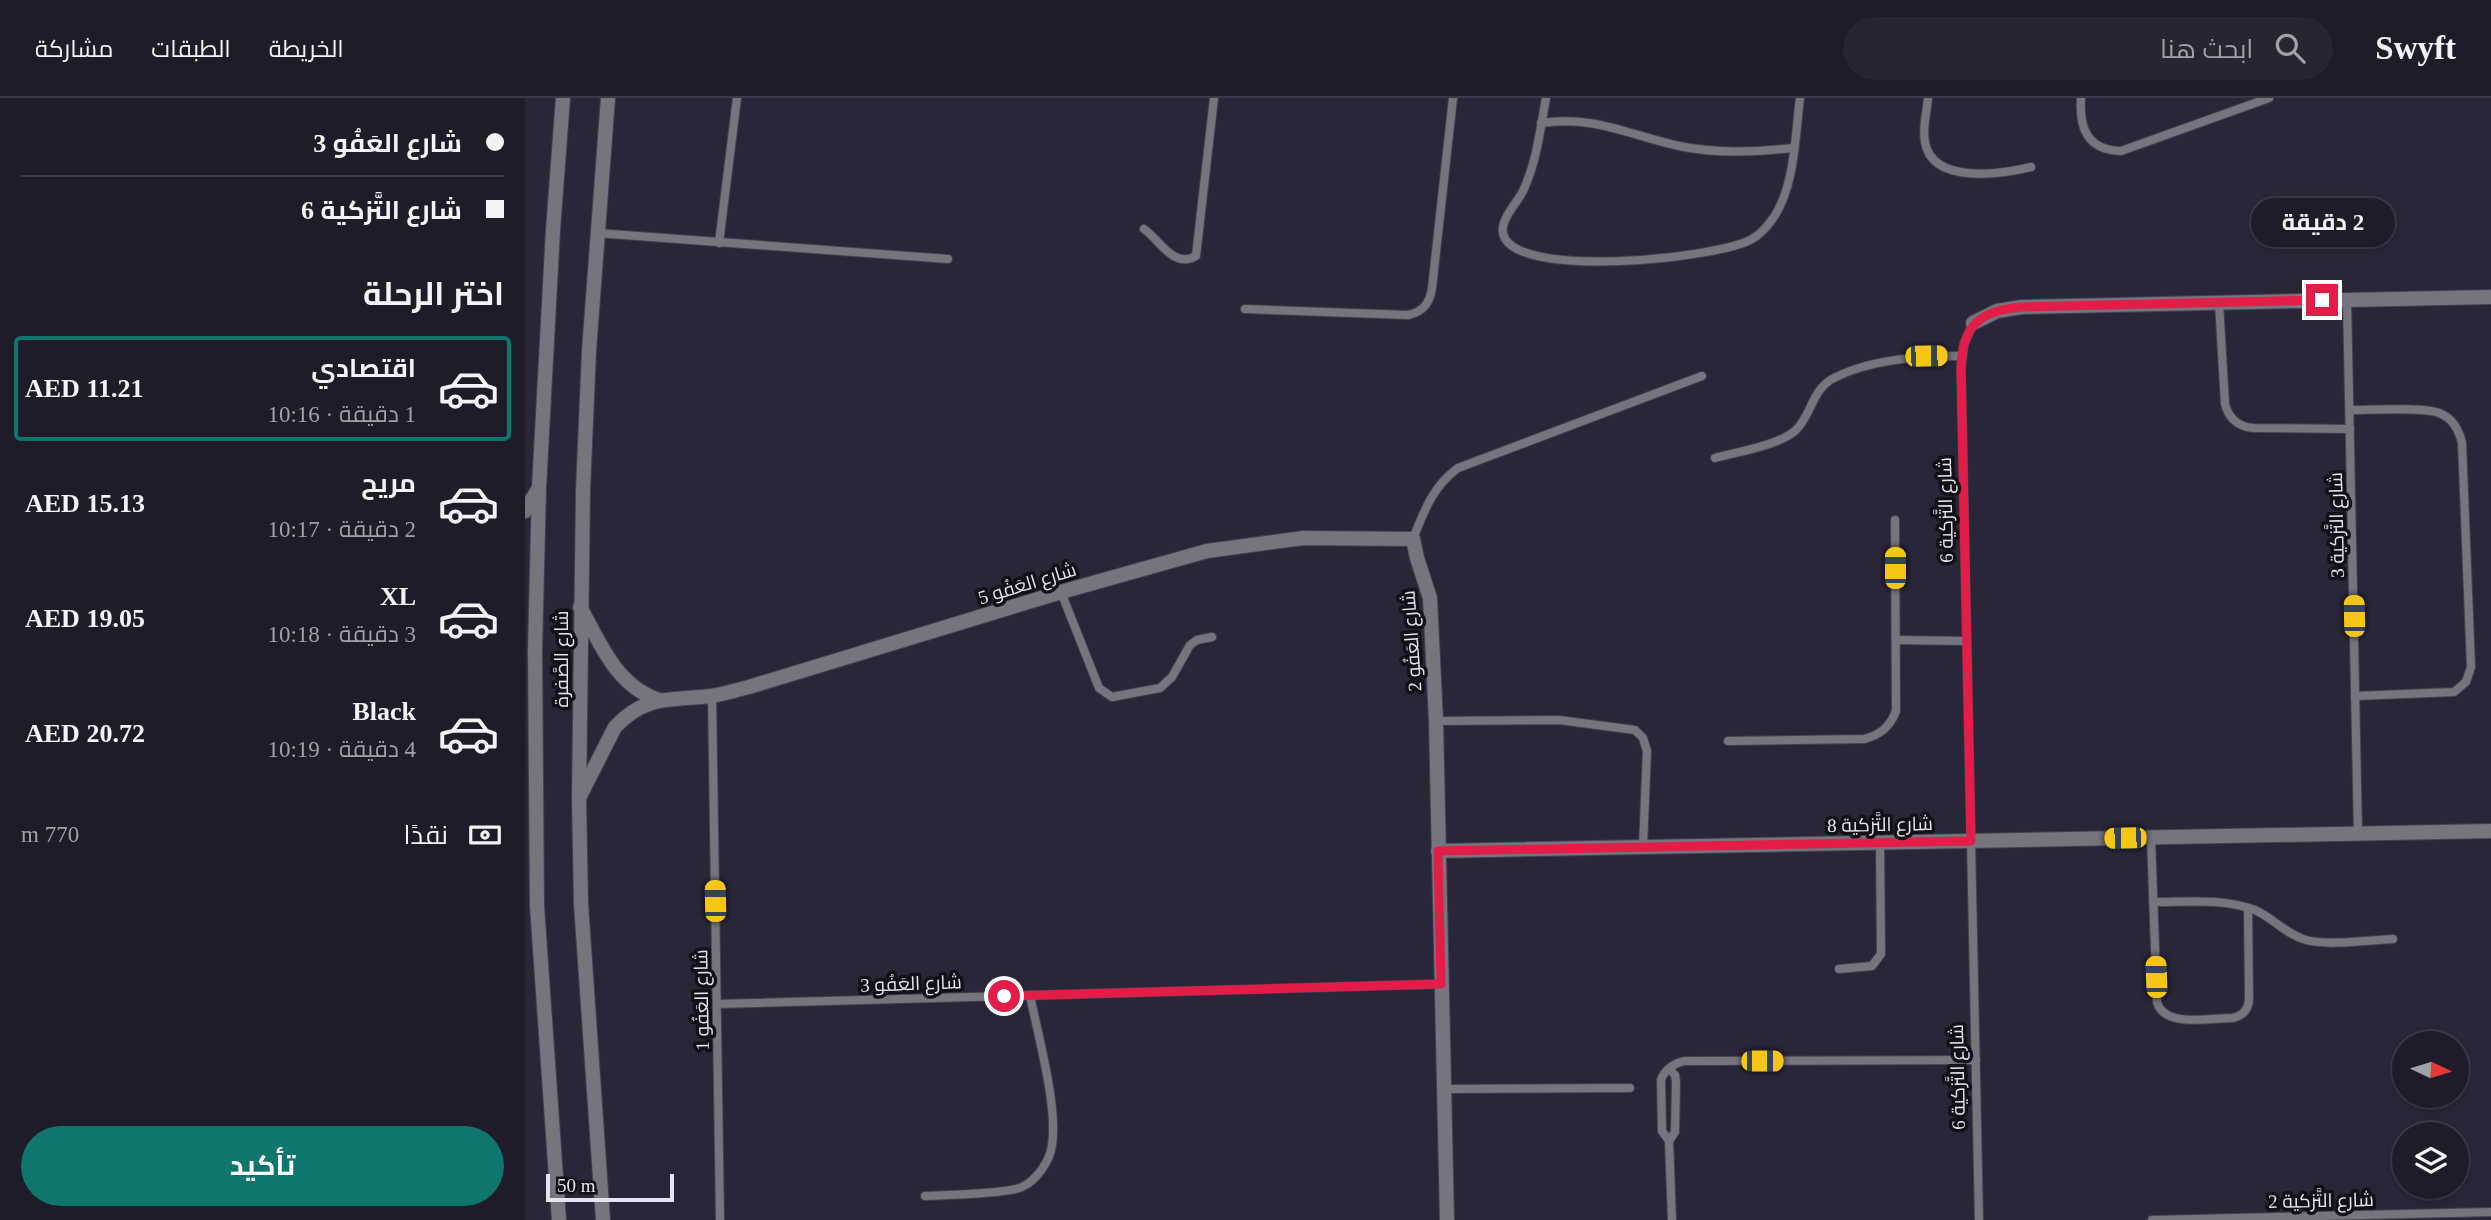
<!DOCTYPE html>
<html lang="ar">
<head>
<meta charset="utf-8">
<style>
	body { margin:0; font-family:"Times New Roman",Cairo,serif; background:#272532; color:#f1f3f6; direction:rtl; height:100vh; display:flex; flex-direction:column; font-size:26px; white-space:nowrap }
	* { box-sizing:border-box; margin:0 }
	p { font-size:23px; color:#a1a1a8 }
	.icon { flex:none; width:38px; height:38px; fill:none; stroke:currentColor; stroke-width:2; stroke-linecap:round; stroke-linejoin:round }
	.map { position:relative; flex:1; overflow:hidden; direction:ltr }
	.panel { display:flex; flex-direction:column; background:#1f1c2a; width:525px }
	.panel>* { flex:none }
	.hud { display:grid; align-content:center; height:154px; padding:0 21px; background:#1f1c2a }
	.needle { width:46px; rotate:94deg }
	.fabs { position:absolute; left:1867px; top:933px; display:grid; gap:14px }
	.fabs a { display:grid; place-items:center; width:77px; height:77px; border-radius:50%; background:#1f1c2a; box-shadow:0 4px 10px #0003,0 0 0 2px #3c3a47; font-size:35px }
	.scale { position:absolute; left:21px; bottom:18px; width:128px; box-sizing:border-box; padding-left:7px; border:4px solid #e5e4f0; border-top:0; font-size:19px; line-height:24px; white-space:nowrap; color:#e5e4f0; -webkit-text-stroke:5px #111118; paint-order:stroke }
	.end { position:absolute; width:32px; height:32px; margin:-16px; border:9px solid #e11d48; background:#fff; box-shadow:0 0 0 4px #fff }
	.from { border-radius:50% }
	.bubble { position:absolute; height:49px; border-radius:24px; background:#1f1c2a; box-shadow:0 4px 10px #0003,0 0 0 2px #3c3a47; font-size:23px; font-weight:700; line-height:49px; text-align:center; direction:rtl }
	.car { position:absolute; width:21px; height:42px; margin:-21px -10px; border-radius:9px; box-shadow:0 0 5px 2px #0007; background:linear-gradient(#f5c518 24%,#345 0 40%,#f5c518 0 76%,#345 0 86%,#f5c518 0) }
	.hud b { display:flex; align-items:center; gap:24px; height:66px; font-size:26px }
	.hud b+b { border-top:2px solid #3c3a47 }
	.hud i { width:18px; height:18px; background:#f1f3f6 }
	ul { padding:0; list-style:none }
	li { display:flex; align-items:center; gap:21px; height:105px; margin:0 14px 10px; padding:0 7px; border:4px solid transparent; border-radius:7px }
	li div { flex:1 }
	li b { display:block; font-size:26px }
	li em { font-style:normal; font-weight:700 }
	li.active { border-color:#0f766e }
	li>.icon { width:63px; height:63px; stroke-width:1.5 }
	h2 { padding:0 21px; font-size:32px; line-height:84px }
	.pay { display:flex; align-items:center; gap:18px; height:77px; padding:0 21px; font-size:26px }
	.pay p { margin-inline-start:auto }
	.button { display:flex; gap:14px; margin-top:auto; padding:14px 21px }
	.button a { flex:1; height:80px; border-radius:42px; background:#0f766e; color:#fff; font-size:28px; font-weight:700; line-height:80px; text-align:center }
	header { display:flex; align-items:center; gap:42px; box-sizing:border-box; height:98px; padding:0 35px; background:#1f1c2a; border-bottom:2px solid #3c3a47 }
	header strong { font-size:33px }
	nav { display:flex; gap:38px; margin-inline-start:auto; font-size:24px }
	.search { width:490px; height:63px; background:#272532; display:flex; align-items:center; gap:18px; box-sizing:border-box; padding:0 24px; border-radius:38px; color:#a1a1a8; font-size:26px }
	main { display:flex; flex:1; min-height:0 }
	.map>svg:first-child { display:block }
	.lines { fill:none; stroke-linecap:round; stroke-linejoin:round }
	.service-casing { stroke:#434152; stroke-width:10 }
	.minor-casing { stroke:#434152; stroke-width:16 }
	.tertiary-casing { stroke:#434152; stroke-width:16 }
	.service { stroke:#76757e; stroke-width:8 }
	.minor { stroke:#76757e; stroke-width:14 }
	.tertiary { stroke:#76757e; stroke-width:14 }
	.route { stroke:#e11d48; stroke-width:9 }
	.labels { text-anchor:middle; stroke-width:7; stroke-linejoin:round; paint-order:stroke }
	.street-label { font-size:19px; fill:#e5e4f0; stroke:#111118 }
</style>
</head>
<body>
<header>
<strong>Swyft</strong>
<div class="search"><svg class="icon" aria-label="search" viewBox="0 0 24 24"><circle cx="10" cy="10" r="6"/><path d="M15 15l6 6"/></svg>ابحث هنا</div>
<nav><a>الخريطة</a><a>الطبقات</a><a>مشاركة</a></nav>
</header>
<main>
<div class="map">
<svg width="1966" height="1122" viewBox="0 0 1966 1122">
	<rect width="100%" height="100%" fill="#292638"/>
	<g class="lines">
		<defs>
			<g id="service">
				<path d="M1021,0C1015,32 1012,63 998,93C992,105 975,122 978,135C987,183 1195,160 1227,141C1234,137 1241,130 1246,123C1270,92 1270,38 1275,0"/>
				<path d="M1403,0C1402,14 1397,30 1400,44C1407,87 1477,76 1506,69"/>
				<path d="M1556,0C1554,30 1562,52 1596,53L1744,0"/>
				<path d="M1016,25C1069,17 1104,37 1154,48C1192,56 1230,54 1268,50"/>
				<path d="M619,131C635,142 648,171 671,158L689,0"/>
				<path d="M72,135L423,161"/>
				<path d="M194,145L212,0"/>
				<path d="M1822,202L1833,736"/>
				<path d="M1694,205L1700,306C1704,321 1713,329 1729,330L1825,331"/>
				<path d="M720,211L883,217C898,214 905,205 907,190L928,0"/>
				<path d="M1448,225L1439,246L1436,270L1454,1122"/>
				<path d="M1825,312C1845,312 1898,309 1914,315C1928,320 1934,332 1937,345L1946,569L1941,584L1929,594L1830,598"/>
				<path d="M1190,360C1212,354 1255,347 1271,332C1287,316 1287,291 1309,280C1346,261 1395,258 1436,258"/>
				<path d="M888,441C899,413 908,388 933,370L1177,278"/>
				<path d="M536,494L574,590L587,599L635,590L647,579L665,547L672,542L687,539"/>
				<path d="M1371,542L1442,543"/>
				<path d="M187,598L195,1122"/>
				<path d="M911,623L1034,622L1110,632L1118,640L1122,653L1118,749"/>
				<path d="M1203,643L1339,641C1355,637 1365,629 1371,613L1370,422"/>
				<path d="M1626,740L1632,904C1639,930 1685,920 1707,920C1718,918 1724,911 1724,900L1723,810"/>
				<path d="M1628,804C1662,804 1698,800 1730,812C1748,820 1762,837 1781,842C1803,848 1844,842 1868,841"/>
				<path d="M1314,871L1347,868L1356,856L1355,745"/>
				<path d="M192,906L916,886"/>
				<path d="M919,991L1105,990"/>
				<path d="M1144,1043L1150,1034L1151,984L1150,977L1145,972"/>
				<path d="M400,1098C420,1097 482,1096 497,1089C512,1082 525,1063 527,1047C533,1008 513,938 505,897"/>
				<path d="M1147,1122L1144,1043L1137,1033L1136,982C1139,972 1150,964 1161,963L1451,962"/>
				<path d="M1627,1122L1966,1114"/>
			</g>
			<g id="minor">
				<path d="M1448,225L1472,213L1497,209L1966,199"/>
				<path d="M0,413L14,390"/>
				<path d="M55,509C76,546 91,588 134,602"/>
				<path d="M54,700L90,629C121,596 146,603 186,598C199,596 211,592 224,589L536,494L682,453L778,440L888,441L892,460L905,500L911,623L922,1122"/>
				<path d="M913,753L1966,733"/>
			</g>
			<g id="tertiary">
				<path d="M34,1122L12,808L10,552L14,390L28,132L38,0"/>
				<path d="M78,1122L56,806L54,700L58,392L64,253L83,0"/>
			</g>
		</defs>
		<use href="#service" class="service-casing"/>
		<use href="#minor" class="minor-casing"/>
		<use href="#tertiary" class="tertiary-casing"/>
		<use href="#service" class="service"/>
		<use href="#minor" class="minor"/>
		<use href="#tertiary" class="tertiary"/>
	</g>
	<g class="lines">
		<path class="route" d="M479,898L916,886L913,753L1446,743L1436,270C1437,227 1456,212 1497,209L1797,202"/>
	</g>
	<g class="labels">
		<g class="street-label">
			<text transform="translate(1420 412) rotate(-91)" y="7">شارع التَّزكية 6</text>
			<text transform="translate(1811 427) rotate(-91)" y="7">شارع التَّزكية 3</text>
			<text transform="translate(502 485) rotate(-17)" y="7">شارع العَفُو 5</text>
			<text transform="translate(886 543) rotate(-94)" y="7">شارع العَفُو 2</text>
			<text transform="translate(36 561) rotate(-90)" y="7">شارع الصَّفرة</text>
			<text transform="translate(1355 726) rotate(-1)" y="7">شارع التَّزكية 8</text>
			<text transform="translate(386 885) rotate(-2)" y="7">شارع العَفُو 3</text>
			<text transform="translate(176 902) rotate(-91)" y="7">شارع العَفُو 1</text>
			<text transform="translate(1432 979) rotate(-91)" y="7">شارع التَّزكية 6</text>
			<text transform="translate(1796 1102) rotate(-1)" y="7">شارع التَّزكية 2</text>
		</g>
	</g>
</svg>
<div class="fabs">
<a><svg class="needle" viewBox="-14 -14 28 28"><path d="M0-13l5 13h-10z" fill="#e53935"/><path d="M0 13l5-13h-10z" fill="#a1a1a8"/></svg></a>
<a><svg class="icon" aria-label="layers" viewBox="0 0 24 24"><path d="M12 4l9 5-9 5-9-5zM3 14l9 5 9-5"/></svg></a>
</div>
<div class="scale">50 m</div>
<i class="end from" style="left:479px;top:898px"></i>
<i class="end" style="left:1797px;top:202px"></i>
<div class="bubble" style="left:1726px;top:100px;width:144px">2 دقيقة</div>
<i class="car" style="left:1401px;top:258px;rotate:89deg"></i>
<i class="car" style="left:1370px;top:470px;rotate:0deg"></i>
<i class="car" style="left:1829px;top:518px;rotate:359deg"></i>
<i class="car" style="left:1600px;top:740px;rotate:269deg"></i>
<i class="car" style="left:190px;top:803px;rotate:359deg"></i>
<i class="car" style="left:1631px;top:879px;rotate:358deg"></i>
<i class="car" style="left:1237px;top:963px;rotate:90deg"></i>
</div>
<section class="panel">
<div class="hud">
<b><i class="from"></i>شارع العَفُو 3</b>
<b><i></i>شارع التَّزكية 6</b>
</div>
<h2>اختر الرحلة</h2>
<ul>
<li class="active"><svg class="icon" aria-label="car" viewBox="0 0 24 24"><path d="M5 17H2v-5l4-1 3-4h7l3 4 3 1v5h-3M9 17h6M6 11h13"/><circle cx="7" cy="17" r="2"/><circle cx="17" cy="17" r="2"/></svg><div><b>اقتصادي</b><p>1 دقيقة · 10:16</p></div><em>AED 11.21</em></li>
<li><svg class="icon" aria-label="car" viewBox="0 0 24 24"><path d="M5 17H2v-5l4-1 3-4h7l3 4 3 1v5h-3M9 17h6M6 11h13"/><circle cx="7" cy="17" r="2"/><circle cx="17" cy="17" r="2"/></svg><div><b>مريح</b><p>2 دقيقة · 10:17</p></div><em>AED 15.13</em></li>
<li><svg class="icon" aria-label="car" viewBox="0 0 24 24"><path d="M5 17H2v-5l4-1 3-4h7l3 4 3 1v5h-3M9 17h6M6 11h13"/><circle cx="7" cy="17" r="2"/><circle cx="17" cy="17" r="2"/></svg><div><b>XL</b><p>3 دقيقة · 10:18</p></div><em>AED 19.05</em></li>
<li><svg class="icon" aria-label="car" viewBox="0 0 24 24"><path d="M5 17H2v-5l4-1 3-4h7l3 4 3 1v5h-3M9 17h6M6 11h13"/><circle cx="7" cy="17" r="2"/><circle cx="17" cy="17" r="2"/></svg><div><b>Black</b><p>4 دقيقة · 10:19</p></div><em>AED 20.72</em></li>
</ul>
<div class="pay"><svg class="icon" aria-label="cash" viewBox="0 0 24 24"><path d="M3 7h18v10H3z"/><circle cx="12" cy="12" r="2"/></svg>نقدًا<p>770 m</p></div>
<div class="button"><a>تأكيد</a></div>
</section>
</main>
</body>
</html>
